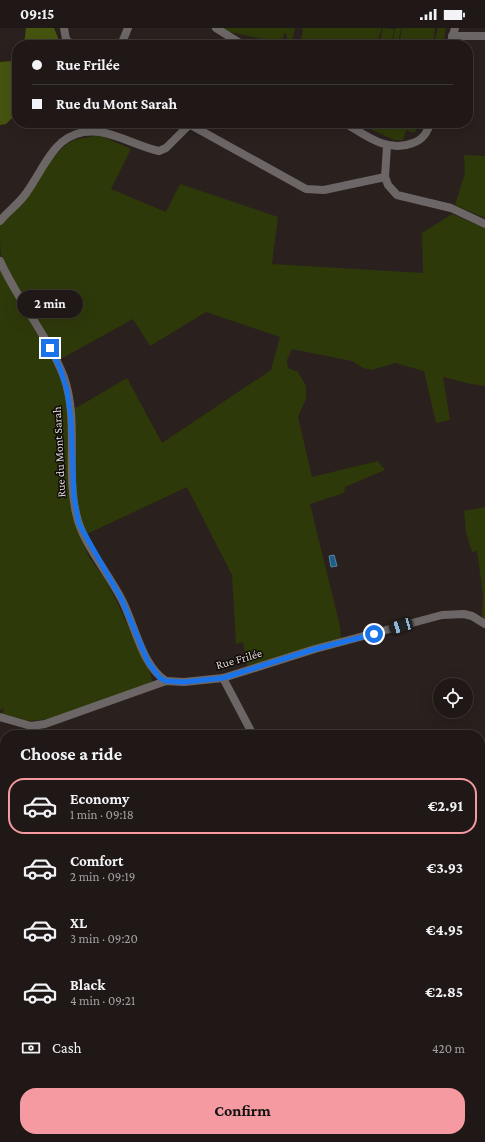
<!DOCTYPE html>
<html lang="en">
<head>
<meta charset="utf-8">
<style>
	body { margin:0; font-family:"Crimson Pro",serif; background:#2d2523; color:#f1f3f6; height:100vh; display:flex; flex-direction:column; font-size:15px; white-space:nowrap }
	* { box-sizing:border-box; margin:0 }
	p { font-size:13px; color:#a2a0a1 }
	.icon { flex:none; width:22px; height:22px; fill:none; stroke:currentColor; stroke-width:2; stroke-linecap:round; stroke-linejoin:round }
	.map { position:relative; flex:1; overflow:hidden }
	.sheet { position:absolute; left:0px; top:702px; width:485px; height:412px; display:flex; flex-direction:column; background:#201816; border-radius:16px 16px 0 0; box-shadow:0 4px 16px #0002,0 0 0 1px #3d3735 }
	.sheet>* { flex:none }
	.guide { position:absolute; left:12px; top:12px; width:461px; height:88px; border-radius:16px; box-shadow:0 4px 16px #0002,0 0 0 1px #3d3735; display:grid; align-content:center; height:88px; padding:0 20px; background:#201816 }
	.fabs { position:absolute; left:433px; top:650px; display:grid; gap:8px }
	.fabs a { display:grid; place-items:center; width:40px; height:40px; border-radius:50%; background:#201816; box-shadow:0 4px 16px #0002,0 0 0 1px #3d3735; font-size:20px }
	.end { position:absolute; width:18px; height:18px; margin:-9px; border:5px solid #1a73e8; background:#fff; box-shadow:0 0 0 2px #fff }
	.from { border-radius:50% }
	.bubble { position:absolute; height:28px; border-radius:14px; background:#201816; box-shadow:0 4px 16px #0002,0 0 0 1px #3d3735; font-size:13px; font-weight:700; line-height:28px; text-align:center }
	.car { position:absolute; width:12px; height:24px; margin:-12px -6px; border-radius:5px; box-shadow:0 0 3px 1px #0007; background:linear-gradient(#222 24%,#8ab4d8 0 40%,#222 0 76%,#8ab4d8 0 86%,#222 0) }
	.guide b { display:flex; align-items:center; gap:14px; height:38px; font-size:15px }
	.guide b+b { border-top:1px solid #3d3735 }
	.guide i { width:10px; height:10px; background:#f1f3f6 }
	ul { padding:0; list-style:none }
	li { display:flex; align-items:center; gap:12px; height:56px; margin:0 8px 6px; padding:0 12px; border:2px solid transparent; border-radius:16px }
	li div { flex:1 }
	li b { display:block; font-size:15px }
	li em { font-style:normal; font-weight:700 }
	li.active { border-color:#f49aa0 }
	li>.icon { width:36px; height:36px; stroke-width:1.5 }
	h2 { padding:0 20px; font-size:18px; line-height:48px }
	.pay { display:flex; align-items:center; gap:10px; height:44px; padding:0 20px; font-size:15px }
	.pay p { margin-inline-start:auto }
	.action { display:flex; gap:8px; margin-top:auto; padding:8px 20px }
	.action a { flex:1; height:46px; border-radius:16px; background:#f49aa0; color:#111; font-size:16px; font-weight:700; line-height:46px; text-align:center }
	.status { display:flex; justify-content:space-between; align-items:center; height:28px; padding:0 20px; background:#201816; direction:ltr }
	.status svg { height:11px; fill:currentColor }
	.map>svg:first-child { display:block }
	.commercial { fill:#312534 }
	.green { fill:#2e390a }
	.forest { fill:#455510 }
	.water { fill:#1d5e87; stroke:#57829e }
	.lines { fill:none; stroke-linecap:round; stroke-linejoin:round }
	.minor { stroke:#6c6766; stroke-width:8 }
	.tertiary { stroke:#6c6766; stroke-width:8 }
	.route { stroke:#1a73e8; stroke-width:5 }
	.labels { text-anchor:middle; stroke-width:3; stroke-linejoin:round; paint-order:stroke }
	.street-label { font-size:12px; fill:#ddd6d4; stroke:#0f0b09 }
</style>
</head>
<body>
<div class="status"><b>09:15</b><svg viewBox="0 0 49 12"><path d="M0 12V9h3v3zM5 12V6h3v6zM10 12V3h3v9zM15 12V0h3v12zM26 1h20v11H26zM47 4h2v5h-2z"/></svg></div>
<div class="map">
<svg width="485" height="1114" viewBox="0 0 485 1114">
	<rect width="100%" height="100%" fill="#2a201d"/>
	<path class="commercial" d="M3,761L5,762V823L0,828V767Z"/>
	<g class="green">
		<path d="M224,0H295L292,12L287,11V7L284,5L281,17L277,14L225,3Z"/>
		<path d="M301,0H382L377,14L368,11L367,17H300L303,2Z"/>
		<path d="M383,0L394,1L391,17H379Z"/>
		<path d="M397,0H401L398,17H392L395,1Z"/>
		<path d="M402,0H435L433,17H399Z"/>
		<path d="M438,0H446L443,16L434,14Z"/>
		<path d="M358,95H420L414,105L406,102L403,112H394Z"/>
		<path d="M100,107L131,121L111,161L166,184L180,156L278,189L272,236L423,245L422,205L452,186L485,200V358L471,356L443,349L450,392L436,395L424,343L395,335L372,342L363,340L352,333L292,321L287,332L288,340L298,344L306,358V371L298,389L312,449L378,433L385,442L345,459L344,465L310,476L340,598L341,611L247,638L243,614L236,616L232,547L187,459L87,506C70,472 73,418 71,380L78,379L127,350L162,415L271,342L280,309L206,284L150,318L133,291L59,332L2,233C0,223 0,209 0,199C4,185 55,126 67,116C76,110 89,109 100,107Z"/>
		<path d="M464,127L485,128V190L455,177L465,145Z"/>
		<path d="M0,242L50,327L62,353L68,380L73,490L89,529L104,550L115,570L151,647L152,653L146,659L48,691L30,693L2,686L4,680L0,682Z"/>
		<path d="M485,479V593L482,590L483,566L477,523L472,524L466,504L464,483Z"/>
		<path d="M4,823H5V922L0,919V828Z"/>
		<path d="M485,879V929L480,908V881Z"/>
		<path d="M480,951L485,962V1114H460L454,1109H480Z"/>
		<path d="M149,1109H402L398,1114H152Z"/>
	</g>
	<g class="forest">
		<path d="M26,0H54L61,17H24Z"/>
		<path d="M17,29V85L6,96L0,97V34L11,33Z"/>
		<path d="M480,908L485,929V962L480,951Z"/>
	</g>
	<path class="water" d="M334,527L337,538L331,539L329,528Z"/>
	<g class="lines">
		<g class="minor">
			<path d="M64,0L66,11L72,17"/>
			<path d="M216,0L243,17"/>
			<path d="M452,8H485"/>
			<path d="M121,17L128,0"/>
			<path d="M450,17L455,0"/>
			<path d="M187,95L306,161L324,162L385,149"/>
			<path d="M345,95C366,108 388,125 413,115C422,112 428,104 430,95"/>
			<path d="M387,118L385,149L388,157L397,167L451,180L485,196"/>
			<path d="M0,193C8,183 20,175 27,164C47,136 57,98 100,104C120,107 139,119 159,123L166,120L191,95"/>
			<path d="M0,233C18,273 48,308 64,349C79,392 66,441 76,485C82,515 108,544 122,572C135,597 142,638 166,653"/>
			<path d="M223,650L253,707"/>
			<path d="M0,689L31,698L45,696L166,653L184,654L223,650L315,621L442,587L464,586L472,588L485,596"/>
			<path d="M149,1109L152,1114"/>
		</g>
		<g class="tertiary">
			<path d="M0,736L5,738"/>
			<path d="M480,768L485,763"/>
		</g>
	</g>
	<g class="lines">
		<path class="route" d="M50,320L60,340L67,362L71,390L74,469L79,496L122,572L148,634L160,650L166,653L184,654L223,650L315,621L374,606"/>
	</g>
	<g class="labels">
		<g class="street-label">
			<text transform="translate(59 424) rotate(-93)" y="4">Rue du Mont Sarah</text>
			<text transform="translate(239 631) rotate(-16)" y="4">Rue Frilée</text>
		</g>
	</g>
</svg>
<div class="fabs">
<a><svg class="icon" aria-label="locate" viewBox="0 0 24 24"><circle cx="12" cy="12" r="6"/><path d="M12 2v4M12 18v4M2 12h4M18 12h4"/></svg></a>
</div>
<i class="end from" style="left:374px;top:606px"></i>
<i class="end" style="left:50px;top:320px"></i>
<div class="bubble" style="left:17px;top:262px;width:66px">2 min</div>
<i class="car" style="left:401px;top:598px;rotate:254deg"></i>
<div class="guide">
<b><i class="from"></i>Rue Frilée</b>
<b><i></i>Rue du Mont Sarah</b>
</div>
<section class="sheet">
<h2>Choose a ride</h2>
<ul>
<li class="active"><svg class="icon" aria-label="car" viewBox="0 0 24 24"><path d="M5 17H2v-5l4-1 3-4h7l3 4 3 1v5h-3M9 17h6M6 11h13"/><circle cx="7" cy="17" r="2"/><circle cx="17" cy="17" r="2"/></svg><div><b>Economy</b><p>1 min · 09:18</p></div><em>€2.91</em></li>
<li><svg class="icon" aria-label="car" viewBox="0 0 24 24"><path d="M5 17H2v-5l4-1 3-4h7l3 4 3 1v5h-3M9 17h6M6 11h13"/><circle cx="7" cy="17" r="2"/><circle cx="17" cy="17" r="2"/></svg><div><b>Comfort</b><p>2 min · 09:19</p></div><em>€3.93</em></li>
<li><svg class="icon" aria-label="car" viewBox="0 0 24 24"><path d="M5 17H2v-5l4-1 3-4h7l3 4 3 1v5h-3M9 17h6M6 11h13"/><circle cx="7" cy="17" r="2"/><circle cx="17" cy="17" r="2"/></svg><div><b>XL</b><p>3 min · 09:20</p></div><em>€4.95</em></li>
<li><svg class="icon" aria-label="car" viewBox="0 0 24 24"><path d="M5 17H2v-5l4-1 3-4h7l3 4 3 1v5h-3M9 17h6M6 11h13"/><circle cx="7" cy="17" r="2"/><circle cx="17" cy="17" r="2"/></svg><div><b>Black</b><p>4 min · 09:21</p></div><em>€2.85</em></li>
</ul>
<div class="pay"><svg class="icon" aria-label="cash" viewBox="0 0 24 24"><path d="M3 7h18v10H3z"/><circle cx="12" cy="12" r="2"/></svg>Cash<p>420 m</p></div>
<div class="action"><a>Confirm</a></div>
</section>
</div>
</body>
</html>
